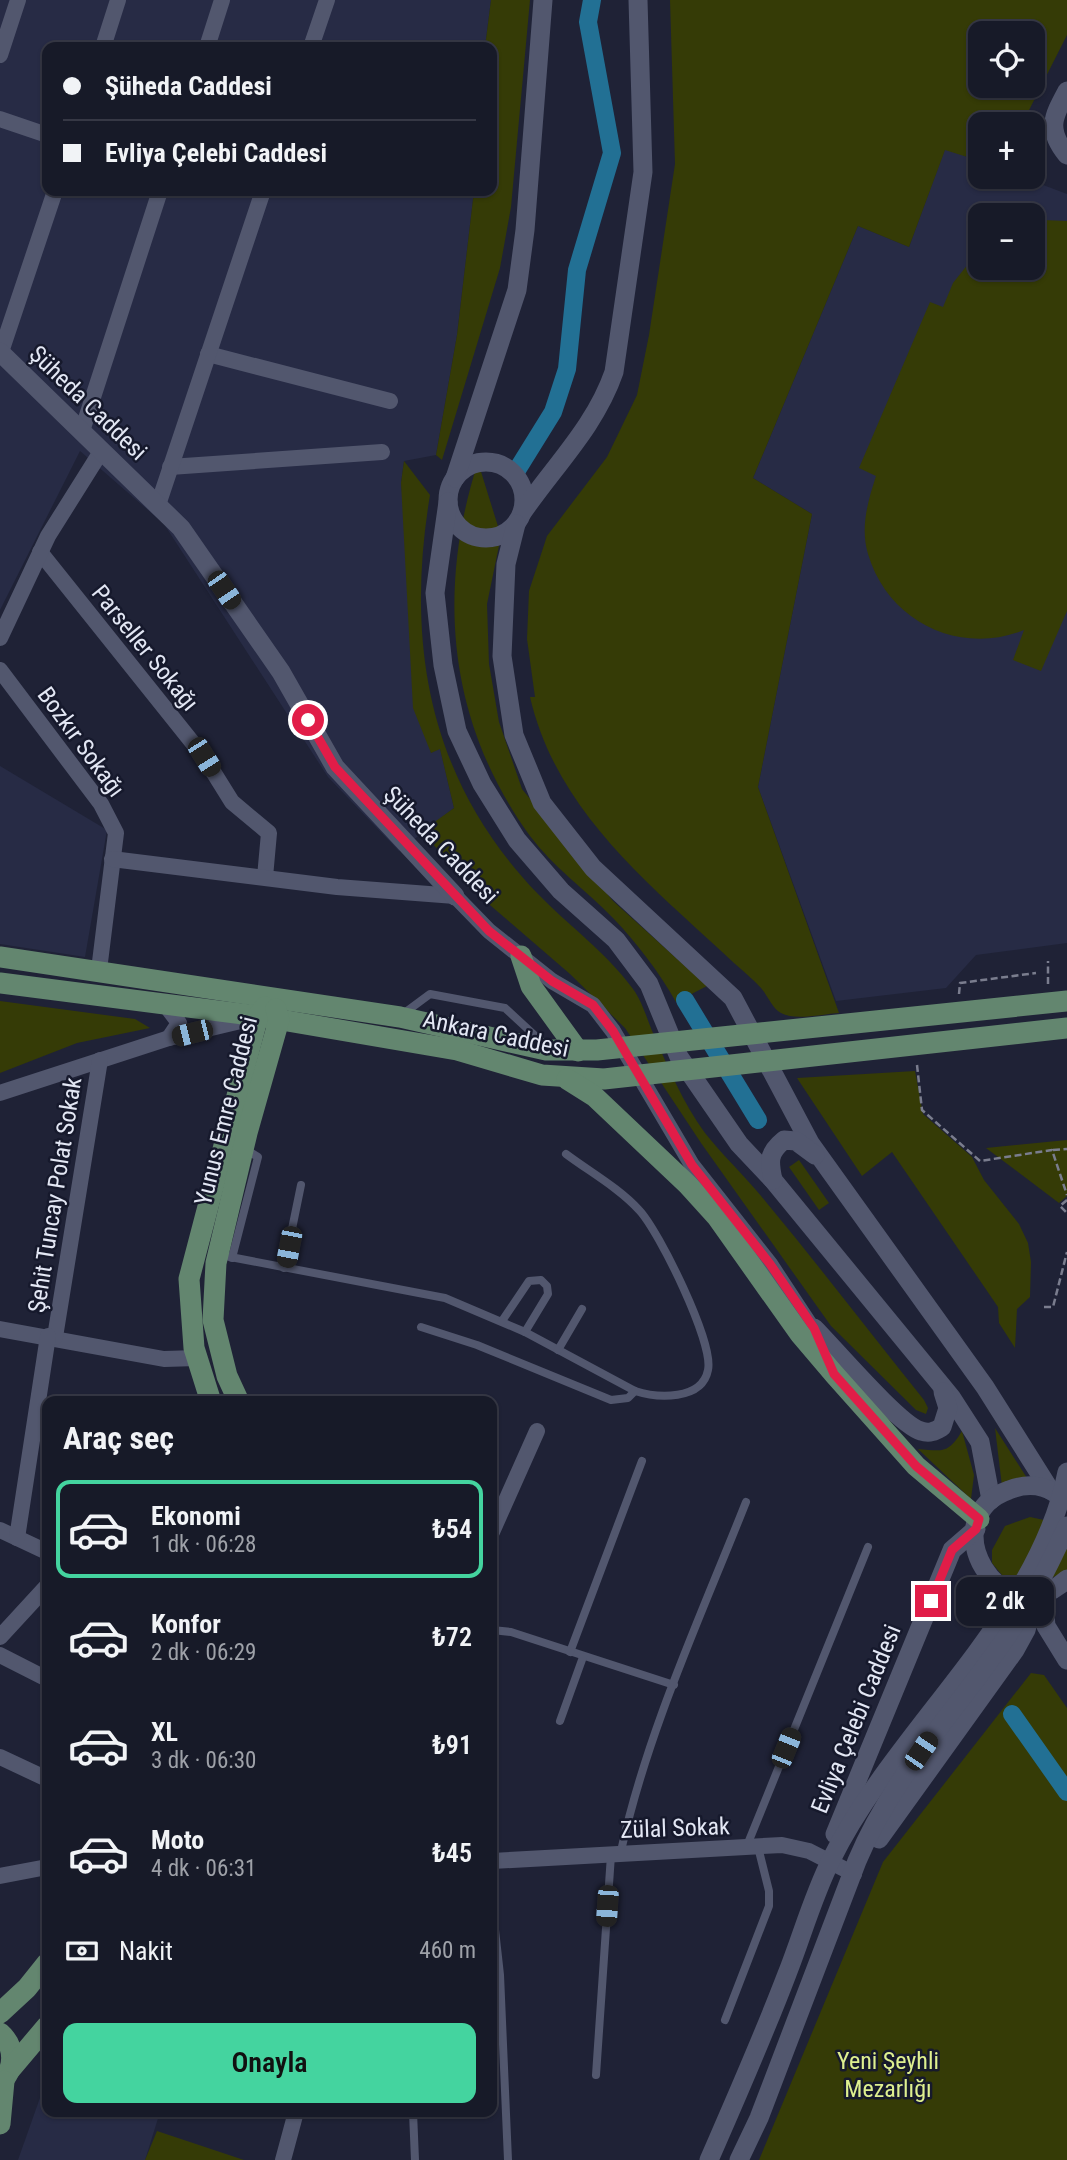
<!DOCTYPE html>
<html lang="tr">
<head>
<meta charset="utf-8">
<style>
	body { margin:0; font-family:"Roboto Condensed",sans-serif; background:#242734; color:#f1f3f6; height:100vh; display:flex; flex-direction:column; font-size:26px; white-space:nowrap }
	* { box-sizing:border-box; margin:0 }
	p { font-size:23px; color:#9ea1a8 }
	.icon { flex:none; width:38px; height:38px; fill:none; stroke:currentColor; stroke-width:2; stroke-linecap:round; stroke-linejoin:round }
	.map { position:relative; flex:1; overflow:hidden }
	.drawer { position:absolute; left:42px; top:1396px; width:455px; height:721px; display:flex; flex-direction:column; background:#171a28; border-radius:14px; box-shadow:0 2px 5px #0004,0 0 0 2px #363845 }
	.drawer>* { flex:none }
	.guide { position:absolute; left:42px; top:42px; width:455px; height:154px; border-radius:14px; box-shadow:0 2px 5px #0004,0 0 0 2px #363845; display:grid; align-content:center; height:154px; padding:0 21px; background:#171a28 }
	.buttons { position:absolute; left:968px; top:21px; display:grid; gap:14px }
	.buttons a { display:grid; place-items:center; width:77px; height:77px; border-radius:14px; background:#171a28; box-shadow:0 2px 5px #0004,0 0 0 2px #363845; font-size:35px }
	.end { position:absolute; width:32px; height:32px; margin:-16px; border:9px solid #e11d48; background:#fff; box-shadow:0 0 0 4px #fff }
	.from { border-radius:50% }
	.bubble { position:absolute; height:49px; border-radius:14px; background:#171a28; box-shadow:0 2px 5px #0004,0 0 0 2px #363845; font-size:23px; font-weight:600; line-height:49px; text-align:center }
	.car { position:absolute; width:21px; height:42px; margin:-21px -10px; border-radius:9px; box-shadow:0 0 5px 2px #0007; background:linear-gradient(#222 24%,#8ab4d8 0 40%,#222 0 76%,#8ab4d8 0 86%,#222 0) }
	.guide b { display:flex; align-items:center; gap:24px; height:66px; font-size:26px }
	.guide b+b { border-top:2px solid #363845 }
	.guide i { width:18px; height:18px; background:#f1f3f6 }
	ul { padding:0; list-style:none }
	li { display:flex; align-items:center; gap:21px; height:98px; margin:0 14px 10px; padding:0 7px; border:4px solid transparent; border-radius:14px }
	li div { flex:1 }
	li b { display:block; font-size:26px }
	li em { font-style:normal; font-weight:600 }
	li.active { border-color:#44d49f }
	li>.icon { width:63px; height:63px; stroke-width:1.5 }
	h2 { padding:0 21px; font-size:32px; line-height:84px }
	.pay { display:flex; align-items:center; gap:18px; height:77px; padding:0 21px; font-size:26px }
	.pay p { margin-inline-start:auto }
	.primary-button { display:flex; gap:14px; margin-top:auto; padding:14px 21px }
	.primary-button a { flex:1; height:80px; border-radius:14px; background:#44d49f; color:#111; font-size:28px; font-weight:600; line-height:80px; text-align:center }
	.map>svg:first-child { display:block }
	.built { fill:#272b45; fill-rule:evenodd }
	.green { fill:#353b06; fill-rule:evenodd }
	.lines { fill:none; stroke-linecap:round; stroke-linejoin:round }
	.canal { stroke:#227094; stroke-width:18 }
	.path { stroke:#7a7d8e; stroke-width:2.5; stroke-dasharray:7 3.5; stroke-linecap:butt }
	.service { stroke:#52576e; stroke-width:8 }
	.minor { stroke:#52576e; stroke-width:16 }
	.tertiary { stroke:#52576e; stroke-width:19 }
	.primary { stroke:#63866f; stroke-width:21 }
	.route { stroke:#e11d48; stroke-width:9 }
	.labels { text-anchor:middle; stroke-width:5; stroke-linejoin:round; paint-order:stroke }
	.street-label { font-size:24px; fill:#e3e7f4; stroke:#16192c }
	.park-label { font-size:24px; fill:#deef8f; stroke:#16192c }
</style>
</head>
<body>
<div class="map">
<svg width="1067" height="2160" viewBox="0 0 1067 2160">
	<rect width="100%" height="100%" fill="#1f2236"/>
	<g class="built">
		<path d="M0,0H491L485,47H47V191H474L457,335L436,455L404,461L401,483L431,753L440,748L454,808L399,851L328,777L164,524L80,451L0,610Z"/>
		<path d="M945,149L980,161V177H1022L1067,194V943L976,955L946,988L836,1001L758,787L812,514L753,478L858,226L909,247ZM980,215H1032V268H980Z"/>
		<path d="M0,766L107,830L85,957L0,944Z"/>
		<path d="M47,2078V2112H160L145,2160H18Z"/>
	</g>
	<g class="green">
		<path d="M491,0H530L511,207L500,268L442,460L436,455L457,335L474,191H492V47H485Z"/>
		<path d="M670,0H1067V35L1022,124H980V161L945,150L909,247L858,226L753,478L812,514L758,787L839,1013C823,1014 795,1021 781,1013C772,1008 768,996 761,988C753,979 743,971 734,963C651,885 557,813 530,697H535L527,639L529,591L547,536L607,457L637,395L649,335L675,164ZM980,33H1032V86H980Z"/>
		<path d="M1042,220L1067,221V611L1041,671L1013,660L1024,630C960,656 888,622 868,554C860,527 868,501 876,476L859,468L930,302L943,307L953,283L980,249V268H1032L1033,223Z"/>
		<path d="M404,461L430,495C405,645 429,781 538,894C570,927 605,951 633,989C642,1001 647,1019 653,1033C668,1067 683,1103 705,1133C724,1157 747,1178 766,1202C820,1267 871,1334 924,1400L928,1408L926,1414L916,1410L831,1326L701,1143L625,1028L570,974L469,887L422,831L454,808L440,749L431,753L413,708L401,483Z"/>
		<path d="M478,462L501,536L487,604L489,664L499,722L522,789L613,901L707,986L676,1002C659,972 637,943 613,918C586,890 553,867 530,836C448,723 436,592 478,462Z"/>
		<path d="M0,1001L135,1019L150,1028L77,1043L0,1073Z"/>
		<path d="M915,1071L923,1114L972,1157L984,1180L1019,1224L1028,1243L1031,1262L1030,1297L1017,1309L1015,1348L999,1323L998,1307L892,1152L862,1176L797,1078Z"/>
		<path d="M1067,1140V1196L1059,1203L986,1148Z"/>
		<path d="M799,1160L829,1203L819,1210L789,1167Z"/>
		<path d="M995,1428L1027,1478L1002,1486Z"/>
		<path d="M962,1431L974,1475L971,1499L918,1449C943,1451 948,1454 962,1431Z"/>
		<path d="M1030,1517L1044,1520L1067,1543V1571L1017,1593L992,1563V1550L1005,1526Z"/>
		<path d="M1031,1673L1044,1675L1067,1708V2160H759L883,1862Z"/>
		<path d="M157,2131L244,2160H145Z"/>
	</g>
	<g class="lines">
		<g class="canal">
			<path d="M517,470L553,412L567,369L577,270L612,153L588,22L592,0"/>
			<path d="M685,1000L758,1120"/>
			<path d="M1012,1714L1067,1792"/>
		</g>
		<g class="path">
			<path d="M1048,984V961"/>
			<path d="M959,994L960,983L1036,973"/>
			<path d="M917,1065L922,1110L980,1161L1052,1150L1067,1195"/>
			<path d="M1053,1150L1067,1149"/>
			<path d="M1067,1200L1060,1206L1067,1213"/>
			<path d="M1044,1307H1053L1067,1252"/>
		</g>
		<g class="service">
			<path d="M403,1014L430,994L505,1008L543,1043"/>
			<path d="M220,1255L445,1298L525,1332L635,1391C657,1398 702,1401 708,1370C714,1343 659,1231 639,1210C619,1188 590,1172 566,1154"/>
			<path d="M232,1258L258,1157L245,1149"/>
			<path d="M284,1268L301,1185"/>
			<path d="M502,1321L529,1281L541,1280L547,1286L548,1294L525,1332"/>
			<path d="M421,1327L477,1345L611,1400L628,1398L635,1391"/>
			<path d="M558,1350L582,1309"/>
			<path d="M492,1630L511,1632L674,1685"/>
			<path d="M570,1652L642,1461"/>
			<path d="M560,1721L583,1657"/>
			<path d="M746,1848L868,1547"/>
			<path d="M621,1851C647,1732 701,1616 746,1502"/>
			<path d="M492,1903L500,1975L508,2160"/>
			<path d="M725,2020L769,1906V1891L758,1847"/>
			<path d="M596,2075L611,1855"/>
			<path d="M413,2112L415,2160"/>
		</g>
		<g class="minor">
			<path d="M103,47L118,0"/>
			<path d="M207,47L222,0"/>
			<path d="M311,47L327,0"/>
			<path d="M0,55L18,0"/>
			<path d="M0,119L47,135"/>
			<path d="M1,352L55,191"/>
			<path d="M208,354L390,401"/>
			<path d="M82,431L160,191"/>
			<path d="M170,467L382,452"/>
			<path d="M158,505L263,191"/>
			<path d="M40,552L204,757L232,802L269,833L265,877"/>
			<path d="M0,638L48,536L102,450"/>
			<path d="M0,670L101,804L116,833L99,970"/>
			<path d="M112,859L337,887L455,896L489,931L552,981L593,1005L613,1031L692,1165L770,1264L818,1337"/>
			<path d="M167,1007L179,1023L169,1038"/>
			<path d="M0,1093L169,1038L249,1019"/>
			<path d="M0,1329L164,1359L197,1358"/>
			<path d="M55,1337L100,1060"/>
			<path d="M0,1530L47,1552"/>
			<path d="M492,1532L537,1431"/>
			<path d="M17,1538L48,1336"/>
			<path d="M0,1637L47,1586"/>
			<path d="M0,1655L47,1679"/>
			<path d="M0,1757L47,1779"/>
			<path d="M492,1861L782,1845L809,1851L854,1874"/>
			<path d="M0,1876L47,1867"/>
			<path d="M283,2160L296,2112"/>
		</g>
		<g class="tertiary">
			<path d="M1067,91C1053,117 1046,129 1067,155"/>
			<path d="M0,352L181,528L281,672L335,767L455,896"/>
			<circle cx="486" cy="500" r="38"/>
			<path d="M455,478L517,290L525,230L543,0"/>
			<path d="M448,502L435,593L443,665L457,731L482,784L517,840L561,891L616,940L649,984L679,1057L739,1144L773,1180L951,1397L980,1442L991,1500"/>
			<path d="M522,513C554,466 595,427 614,372L643,172L638,0"/>
			<path d="M516,524L506,564L502,656L514,735L542,803L593,868L733,998L810,1143L985,1387L1050,1490"/>
			<path d="M773,1180C769,1161 768,1153 784,1140L796,1141L815,1155"/>
			<path d="M814,1328C834,1348 899,1425 921,1431C930,1434 935,1431 942,1427L948,1408L943,1392"/>
			<path d="M1055,1493C1041,1484 1024,1484 1009,1490C930,1518 1001,1640 1067,1579"/>
			<path d="M1043,1593L1046,1626L1067,1660"/>
			<path d="M835,1834L952,1550L976,1529"/>
			<path d="M879,1839L1015,1650L1026,1630L1032,1608"/>
			<path d="M709,2160C736,2098 763,2037 787,1974C802,1936 813,1896 831,1860C896,1728 1039,1617 1067,1472"/>
			<path d="M739,2160L759,2118L857,1861C896,1767 970,1697 1023,1612C1039,1585 1054,1555 1067,1526"/>
		</g>
		<g class="primary">
			<path d="M521,956L531,986L578,1051"/>
			<path d="M0,957L400,1017L546,1050H597L1067,1001"/>
			<path d="M0,983L258,1016L457,1050L542,1075L604,1079L1067,1028"/>
			<path d="M567,1079L594,1096L688,1185L717,1217L800,1334L834,1374L916,1466L979,1519"/>
			<path d="M211,1402L194,1348L189,1279L258,1016L265,1007"/>
			<path d="M239,1402L227,1376L213,1320L216,1263L247,1133L279,1020L276,1009"/>
			<path d="M0,2013L27,1988L47,1963"/>
			<path d="M0,2033C16,2047 15,2069 0,2084"/>
			<path d="M9,2071L47,2026"/>
			<path d="M0,2124L4,2081"/>
		</g>
	</g>
	<g class="lines">
		<path class="route" d="M308,720L335,767L489,931L552,981L593,1005L613,1031L692,1165L770,1264L814,1328L834,1374L916,1466L979,1519L976,1529L952,1550L931,1601"/>
	</g>
	<g class="labels">
		<g class="street-label">
			<text transform="translate(88 403) rotate(44)" y="8">Şüheda Caddesi</text>
			<text transform="translate(145 648) rotate(51)" y="8">Parseller Sokağı</text>
			<text transform="translate(81 742) rotate(54)" y="8">Bozkır Sokağı</text>
			<text transform="translate(441 845) rotate(46)" y="8">Şüheda Caddesi</text>
			<text transform="translate(496 1034) rotate(12)" y="8">Ankara Caddesi</text>
			<text transform="translate(226 1111) rotate(-76)" y="8">Yunus Emre Caddesi</text>
			<text transform="translate(55 1195) rotate(-81)" y="8">Şehit Tuncay Polat Sokak</text>
			<text transform="translate(856 1719) rotate(-68)" y="8">Evliya Çelebi Caddesi</text>
			<text transform="translate(675 1828) rotate(-2)" y="8">Zülal Sokak</text>
		</g>
		<g class="park-label">
			<text x="888" y="2069">Yeni Şeyhli<tspan x="888" dy="28">Mezarlığı</tspan></text>
		</g>
	</g>
</svg>
<div class="buttons">
<a><svg class="icon" aria-label="locate" viewBox="0 0 24 24"><circle cx="12" cy="12" r="6"/><path d="M12 2v4M12 18v4M2 12h4M18 12h4"/></svg></a>
<a>+</a>
<a>−</a>
</div>
<i class="end from" style="left:308px;top:720px"></i>
<i class="end" style="left:931px;top:1601px"></i>
<div class="bubble" style="left:956px;top:1577px;width:98px">2 dk</div>
<i class="car" style="left:224px;top:590px;rotate:146deg"></i>
<i class="car" style="left:204px;top:757px;rotate:148deg"></i>
<i class="car" style="left:192px;top:1033px;rotate:256deg"></i>
<i class="car" style="left:289px;top:1247px;rotate:191deg"></i>
<i class="car" style="left:786px;top:1748px;rotate:22deg"></i>
<i class="car" style="left:921px;top:1751px;rotate:34deg"></i>
<i class="car" style="left:607px;top:1906px;rotate:184deg"></i>
<div class="guide">
<b><i class="from"></i>Şüheda Caddesi</b>
<b><i></i>Evliya Çelebi Caddesi</b>
</div>
<section class="drawer">
<h2>Araç seç</h2>
<ul>
<li class="active"><svg class="icon" aria-label="car" viewBox="0 0 24 24"><path d="M5 17H2v-5l4-1 3-4h7l3 4 3 1v5h-3M9 17h6M6 11h13"/><circle cx="7" cy="17" r="2"/><circle cx="17" cy="17" r="2"/></svg><div><b>Ekonomi</b><p>1 dk · 06:28</p></div><em>₺54</em></li>
<li><svg class="icon" aria-label="car" viewBox="0 0 24 24"><path d="M5 17H2v-5l4-1 3-4h7l3 4 3 1v5h-3M9 17h6M6 11h13"/><circle cx="7" cy="17" r="2"/><circle cx="17" cy="17" r="2"/></svg><div><b>Konfor</b><p>2 dk · 06:29</p></div><em>₺72</em></li>
<li><svg class="icon" aria-label="car" viewBox="0 0 24 24"><path d="M5 17H2v-5l4-1 3-4h7l3 4 3 1v5h-3M9 17h6M6 11h13"/><circle cx="7" cy="17" r="2"/><circle cx="17" cy="17" r="2"/></svg><div><b>XL</b><p>3 dk · 06:30</p></div><em>₺91</em></li>
<li><svg class="icon" aria-label="car" viewBox="0 0 24 24"><path d="M5 17H2v-5l4-1 3-4h7l3 4 3 1v5h-3M9 17h6M6 11h13"/><circle cx="7" cy="17" r="2"/><circle cx="17" cy="17" r="2"/></svg><div><b>Moto</b><p>4 dk · 06:31</p></div><em>₺45</em></li>
</ul>
<div class="pay"><svg class="icon" aria-label="cash" viewBox="0 0 24 24"><path d="M3 7h18v10H3z"/><circle cx="12" cy="12" r="2"/></svg>Nakit<p>460 m</p></div>
<div class="primary-button"><a>Onayla</a></div>
</section>
</div>
</body>
</html>
